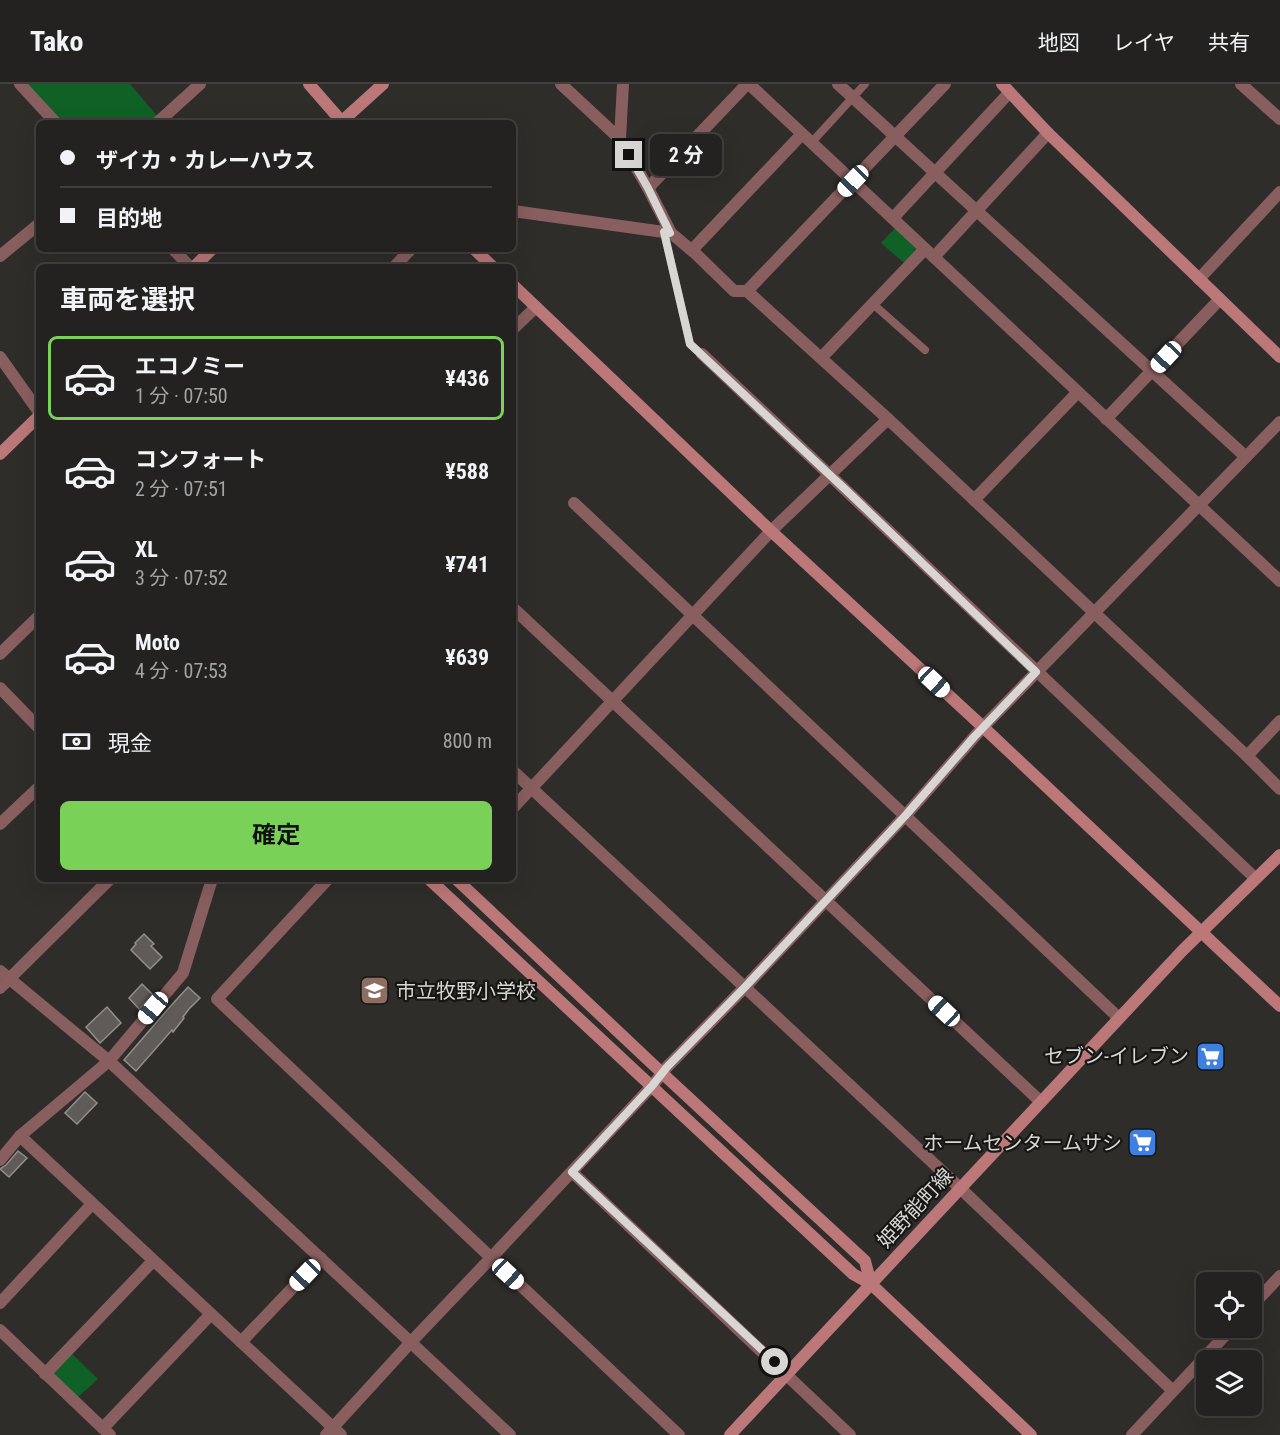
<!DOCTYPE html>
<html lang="ja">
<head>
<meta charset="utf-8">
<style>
	body { margin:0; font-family:"Roboto Condensed","Noto Sans JP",sans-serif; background:#2f2f2d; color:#f1f3f6; height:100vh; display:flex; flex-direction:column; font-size:22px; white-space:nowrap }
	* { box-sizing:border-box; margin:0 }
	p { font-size:20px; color:#a3a4a5 }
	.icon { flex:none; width:33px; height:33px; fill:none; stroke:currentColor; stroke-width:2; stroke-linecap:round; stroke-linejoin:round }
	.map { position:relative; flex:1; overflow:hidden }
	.details { position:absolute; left:36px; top:180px; width:480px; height:618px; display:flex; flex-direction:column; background:#232220; border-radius:9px; box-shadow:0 6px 24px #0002,0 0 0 2px #403f3e }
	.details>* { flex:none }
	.banner { position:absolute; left:36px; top:36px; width:480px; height:132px; border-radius:9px; box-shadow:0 6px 24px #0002,0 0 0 2px #403f3e; display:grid; align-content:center; height:132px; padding:0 24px; background:#232220 }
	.buttons { position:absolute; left:1196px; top:1188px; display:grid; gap:12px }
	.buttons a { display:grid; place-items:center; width:66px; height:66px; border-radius:9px; background:#232220; box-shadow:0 6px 24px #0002,0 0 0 2px #403f3e; font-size:30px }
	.end { position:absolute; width:27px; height:27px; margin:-14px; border:8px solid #d7d6d3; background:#111; box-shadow:0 0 0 3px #111 }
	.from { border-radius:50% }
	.bubble { position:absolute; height:42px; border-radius:9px; background:#232220; box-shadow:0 6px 24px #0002,0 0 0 2px #403f3e; font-size:20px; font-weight:700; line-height:42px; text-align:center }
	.car { position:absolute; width:18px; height:36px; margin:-18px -9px; border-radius:8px; box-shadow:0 0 4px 2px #0007; background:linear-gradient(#fff 24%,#345 0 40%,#fff 0 76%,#345 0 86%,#fff 0) }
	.banner b { display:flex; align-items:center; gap:21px; height:57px; font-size:22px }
	.banner b+b { border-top:2px solid #403f3e }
	.banner i { width:15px; height:15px; background:#f1f3f6 }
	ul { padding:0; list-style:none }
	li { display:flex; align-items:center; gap:18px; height:84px; margin:0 12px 9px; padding:0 12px; border:3px solid transparent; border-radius:9px }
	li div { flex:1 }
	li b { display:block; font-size:22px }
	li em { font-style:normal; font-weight:700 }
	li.current { border-color:#7ad157 }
	li>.icon { width:54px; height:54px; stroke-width:1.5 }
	h2 { padding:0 24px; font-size:27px; line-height:72px }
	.pay { display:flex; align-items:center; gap:15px; height:66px; padding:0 24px; font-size:22px }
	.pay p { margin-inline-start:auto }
	.primary-button { display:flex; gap:12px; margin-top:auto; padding:12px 24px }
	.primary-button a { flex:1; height:69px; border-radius:9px; background:#7ad157; color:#111; font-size:24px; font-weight:700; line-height:69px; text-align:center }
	header { display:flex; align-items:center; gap:36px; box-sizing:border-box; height:84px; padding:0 30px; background:#232220; border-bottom:2px solid #403f3e }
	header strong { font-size:28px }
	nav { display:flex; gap:33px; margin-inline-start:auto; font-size:21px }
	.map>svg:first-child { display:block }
	.green { fill:#106125 }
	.building { fill:#5e5b58; stroke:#928f8b; stroke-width:1.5 }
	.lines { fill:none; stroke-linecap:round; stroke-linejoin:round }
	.lane { stroke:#895e5e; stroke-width:8 }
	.street { stroke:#895e5e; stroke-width:12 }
	.secondary { stroke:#bc7878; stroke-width:12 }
	.route { stroke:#d7d6d3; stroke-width:8 }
	.labels { text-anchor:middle; stroke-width:4.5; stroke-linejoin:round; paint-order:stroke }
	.poi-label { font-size:20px; fill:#d7d6d3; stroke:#161614; text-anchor:end }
	.street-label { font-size:20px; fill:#d7d6d3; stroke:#161614 }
</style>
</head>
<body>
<header>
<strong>Tako</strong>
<nav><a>地図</a><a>レイヤ</a><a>共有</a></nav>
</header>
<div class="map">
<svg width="1280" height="1351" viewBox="0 0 1280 1351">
	<rect width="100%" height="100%" fill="#2f2d2a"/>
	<g class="green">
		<path d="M20,0H130L159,34L153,39H58Z"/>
		<path d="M899,140L925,165L909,183L881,159Z"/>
		<path d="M70,1268L98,1295L77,1314L52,1288Z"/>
	</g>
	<g class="building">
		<path d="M144,850L154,860L151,862L162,873L150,885L131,866L136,860L135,859Z"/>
		<path d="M142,900L153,911L139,925L129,914Z"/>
		<path d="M188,903L200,914L189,925L183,933L184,934L173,948L172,946L136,987L124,976L168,925Z"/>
		<path d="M107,923L121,939L100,959L86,943Z"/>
		<path d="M85,1008L97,1019L77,1040L65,1029Z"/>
		<path d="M18,1067L27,1074L9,1093L0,1085L6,1081Z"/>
	</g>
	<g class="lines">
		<g class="lane">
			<path d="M812,58L865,0"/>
			<path d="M664,148L690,260L702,270"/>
			<path d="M873,220L925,266"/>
		</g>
		<g class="street">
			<path d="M20,0L56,39"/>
			<path d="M561,0L620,55L648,104L671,149L696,170L734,207H747L888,335L1247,672L1280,705"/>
			<path d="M749,0L1280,497"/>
			<path d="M838,0L1246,373"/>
			<path d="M1241,0L1280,35"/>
			<path d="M157,39L200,0"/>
			<path d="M620,55L623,0"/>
			<path d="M648,104L747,0"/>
			<path d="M513,127L671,149"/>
			<path d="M893,134L1009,9"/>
			<path d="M173,165L190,183"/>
			<path d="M692,166L802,50"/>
			<path d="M0,172L39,140"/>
			<path d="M934,173L1048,49"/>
			<path d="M394,183L411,165"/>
			<path d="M1199,195L1280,108"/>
			<path d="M747,207L945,0"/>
			<path d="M513,245L536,223"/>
			<path d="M702,270L1255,794"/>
			<path d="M0,273L39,328"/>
			<path d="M821,274L925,165"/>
			<path d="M1106,335L1220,215"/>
			<path d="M974,416L1078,308"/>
			<path d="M574,419L1119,934"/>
			<path d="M513,524L1041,1018"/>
			<path d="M0,570L39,532"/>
			<path d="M0,604L39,644"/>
			<path d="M1247,672L1280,637"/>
			<path d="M513,687L960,1104L1173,1307"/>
			<path d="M513,724L771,447L888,335"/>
			<path d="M0,740L39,703"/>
			<path d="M328,795L217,915L679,1351"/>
			<path d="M0,887L109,977L510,1351"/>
			<path d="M0,904L110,795"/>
			<path d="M20,1052L341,1351"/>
			<path d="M0,1076L20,1052L109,977L183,889L212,795"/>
			<path d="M572,1088L850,1351"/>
			<path d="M0,1219L92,1120"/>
			<path d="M1251,1223L1280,1192"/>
			<path d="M0,1246L110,1351"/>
			<path d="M241,1258L321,1174"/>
			<path d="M45,1290L153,1177"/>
			<path d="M103,1344L211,1230"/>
			<path d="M326,1351L411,1258L491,1174L652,1002L667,983L745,903L905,732L983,643L1280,338"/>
			<path d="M1132,1351L1232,1244"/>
		</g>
		<g class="secondary">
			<path d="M309,0L343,39"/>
			<path d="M1002,0L1048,49L1280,273"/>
			<path d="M340,39L383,0"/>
			<path d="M474,165L493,183"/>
			<path d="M194,183L212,165"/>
			<path d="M513,201L771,447L983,643L1280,922"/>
			<path d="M0,370L39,332"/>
			<path d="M429,795L853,1190L871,1200L1031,1351"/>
			<path d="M456,795L662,989L865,1177L871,1200"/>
			<path d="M730,1351L1182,867L1280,771"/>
		</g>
	</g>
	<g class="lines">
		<path class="route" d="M629,71L648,104L670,149L664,148L690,260L847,407L1036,588L974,653L905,732L745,903L667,983L652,1002L572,1088L775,1278"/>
	</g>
	<defs>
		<symbol id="school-square" viewBox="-11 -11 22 22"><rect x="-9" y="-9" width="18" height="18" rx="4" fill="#8d6e63" stroke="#161614"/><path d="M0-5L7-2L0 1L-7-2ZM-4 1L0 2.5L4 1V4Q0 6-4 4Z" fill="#fff"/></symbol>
		<symbol id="supermarket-square" viewBox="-11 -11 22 22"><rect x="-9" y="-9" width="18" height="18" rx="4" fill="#3f7fe0" stroke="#161614"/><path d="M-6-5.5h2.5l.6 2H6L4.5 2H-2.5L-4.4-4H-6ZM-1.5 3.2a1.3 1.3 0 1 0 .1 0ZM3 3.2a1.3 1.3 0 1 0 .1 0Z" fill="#fff"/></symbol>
	</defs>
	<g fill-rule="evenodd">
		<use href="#school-square" x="358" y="890" width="33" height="33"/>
		<use href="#supermarket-square" x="1194" y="956" width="33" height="33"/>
		<use href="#supermarket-square" x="1126" y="1042" width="33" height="33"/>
	</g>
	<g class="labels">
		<g class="poi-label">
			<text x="396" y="914" text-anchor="start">市立牧野小学校</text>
			<text x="1189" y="979">セブン-イレブン</text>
			<text x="1122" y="1066">ホームセンタームサシ</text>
		</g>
		<g class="street-label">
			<text transform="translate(915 1124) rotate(-47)" y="7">姫野能町線</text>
		</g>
	</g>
</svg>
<div class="buttons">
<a><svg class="icon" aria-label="locate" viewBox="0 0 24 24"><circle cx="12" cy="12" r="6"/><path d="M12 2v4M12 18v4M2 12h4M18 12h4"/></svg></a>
<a><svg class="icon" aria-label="layers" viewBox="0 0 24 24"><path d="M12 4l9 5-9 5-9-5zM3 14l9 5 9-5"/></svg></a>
</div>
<i class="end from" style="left:775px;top:1278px"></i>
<i class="end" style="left:629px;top:71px"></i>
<div class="bubble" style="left:650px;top:50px;width:72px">2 分</div>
<i class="car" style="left:853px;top:97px;rotate:224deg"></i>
<i class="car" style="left:1166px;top:273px;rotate:223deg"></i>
<i class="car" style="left:934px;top:598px;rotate:133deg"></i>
<i class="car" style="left:153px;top:924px;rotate:220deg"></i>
<i class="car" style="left:944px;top:927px;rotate:313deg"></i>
<i class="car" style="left:508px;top:1190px;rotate:133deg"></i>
<i class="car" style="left:305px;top:1191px;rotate:224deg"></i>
<div class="banner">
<b><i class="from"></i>ザイカ・カレーハウス</b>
<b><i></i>目的地</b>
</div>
<section class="details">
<h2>車両を選択</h2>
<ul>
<li class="current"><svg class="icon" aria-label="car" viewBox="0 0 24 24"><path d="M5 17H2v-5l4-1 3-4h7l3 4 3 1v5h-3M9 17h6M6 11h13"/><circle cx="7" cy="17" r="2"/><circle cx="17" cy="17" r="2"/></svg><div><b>エコノミー</b><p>1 分 · 07:50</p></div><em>¥436</em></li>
<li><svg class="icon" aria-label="car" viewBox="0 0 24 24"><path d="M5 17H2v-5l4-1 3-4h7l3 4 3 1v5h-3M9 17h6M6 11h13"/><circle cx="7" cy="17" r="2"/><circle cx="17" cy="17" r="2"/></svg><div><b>コンフォート</b><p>2 分 · 07:51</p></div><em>¥588</em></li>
<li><svg class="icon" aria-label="car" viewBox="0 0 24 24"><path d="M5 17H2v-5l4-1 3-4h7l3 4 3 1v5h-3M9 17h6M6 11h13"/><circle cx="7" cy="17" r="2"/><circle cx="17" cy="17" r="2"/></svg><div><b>XL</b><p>3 分 · 07:52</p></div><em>¥741</em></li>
<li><svg class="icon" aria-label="car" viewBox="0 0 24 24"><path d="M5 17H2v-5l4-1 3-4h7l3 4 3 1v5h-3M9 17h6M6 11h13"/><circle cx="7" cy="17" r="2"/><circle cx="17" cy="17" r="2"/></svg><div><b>Moto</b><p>4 分 · 07:53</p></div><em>¥639</em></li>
</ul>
<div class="pay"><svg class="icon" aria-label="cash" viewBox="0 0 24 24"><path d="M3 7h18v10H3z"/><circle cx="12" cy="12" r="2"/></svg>現金<p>800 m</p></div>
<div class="primary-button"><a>確定</a></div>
</section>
</div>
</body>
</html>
